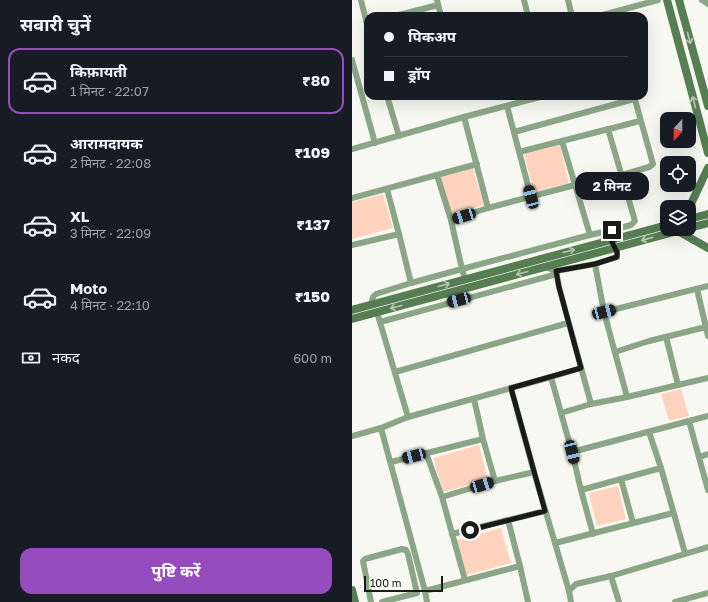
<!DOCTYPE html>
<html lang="hi">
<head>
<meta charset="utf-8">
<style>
	body { margin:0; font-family:"Golos Text","Noto Sans Devanagari",sans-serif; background:#242831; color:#f1f3f6; height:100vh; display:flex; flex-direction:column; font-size:15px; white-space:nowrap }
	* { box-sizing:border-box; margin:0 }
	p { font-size:13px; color:#9ea1a6 }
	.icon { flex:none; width:22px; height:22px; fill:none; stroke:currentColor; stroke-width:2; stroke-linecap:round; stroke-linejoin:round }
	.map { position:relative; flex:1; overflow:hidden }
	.drawer { display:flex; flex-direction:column; background:#171b24; width:352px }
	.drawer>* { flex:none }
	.top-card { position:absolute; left:12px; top:12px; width:284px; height:88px; border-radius:12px; box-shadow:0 4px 16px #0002; display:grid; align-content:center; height:88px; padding:0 20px; background:#171b24 }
	.needle { width:26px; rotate:201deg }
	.controls { position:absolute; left:308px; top:112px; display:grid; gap:8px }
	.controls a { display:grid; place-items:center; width:36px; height:36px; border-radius:8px; background:#171b24; box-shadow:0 4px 16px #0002; font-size:20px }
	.scale { position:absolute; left:12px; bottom:10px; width:79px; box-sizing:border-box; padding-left:4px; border:2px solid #1a1a18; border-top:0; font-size:11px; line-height:14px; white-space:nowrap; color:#1a1a18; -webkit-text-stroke:3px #f7f8f1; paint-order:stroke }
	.end { position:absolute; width:18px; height:18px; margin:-9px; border:5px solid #1a1a18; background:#fff; box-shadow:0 0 0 2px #fff }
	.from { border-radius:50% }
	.bubble { position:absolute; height:28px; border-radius:12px; background:#171b24; box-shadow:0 4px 16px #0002; font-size:13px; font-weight:700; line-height:28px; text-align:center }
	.car { position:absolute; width:12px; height:24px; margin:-12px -6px; border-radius:5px; box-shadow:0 0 3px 1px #0007; background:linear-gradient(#222 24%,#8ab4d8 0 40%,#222 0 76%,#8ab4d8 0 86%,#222 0) }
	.top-card b { display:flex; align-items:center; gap:14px; height:38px; font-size:15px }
	.top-card b+b { border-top:1px solid #363941 }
	.top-card i { width:10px; height:10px; background:#f1f3f6 }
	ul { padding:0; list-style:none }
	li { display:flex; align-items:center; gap:12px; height:66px; margin:0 8px 6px; padding:0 12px; border:2px solid transparent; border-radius:12px }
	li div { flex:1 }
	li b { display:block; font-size:15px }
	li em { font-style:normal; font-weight:700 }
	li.on { border-color:#944cbe }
	li>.icon { width:36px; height:36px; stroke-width:1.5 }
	h2 { padding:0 20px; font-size:18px; line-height:48px }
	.pay { display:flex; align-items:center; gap:10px; height:44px; padding:0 20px; font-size:15px }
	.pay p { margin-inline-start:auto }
	.action { display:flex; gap:8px; margin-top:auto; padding:8px 20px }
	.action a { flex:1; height:46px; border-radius:12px; background:#944cbe; color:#fff; font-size:16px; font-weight:700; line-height:46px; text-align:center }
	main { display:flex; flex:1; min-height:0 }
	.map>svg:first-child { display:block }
	.green { fill:#ffd3be }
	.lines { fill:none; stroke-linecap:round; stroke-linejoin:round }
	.street { stroke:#8aa687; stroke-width:6 }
	.secondary { stroke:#567e52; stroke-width:8 }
	.oneway { stroke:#b7c7b1 }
	.route { stroke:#1a1a18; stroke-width:5 }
</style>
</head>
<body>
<main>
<section class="drawer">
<h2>सवारी चुनें</h2>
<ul>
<li class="on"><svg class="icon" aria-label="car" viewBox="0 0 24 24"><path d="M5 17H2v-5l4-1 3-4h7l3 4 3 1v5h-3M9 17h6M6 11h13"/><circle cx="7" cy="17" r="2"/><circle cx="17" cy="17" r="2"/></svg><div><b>किफ़ायती</b><p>1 मिनट · 22:07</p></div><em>₹80</em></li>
<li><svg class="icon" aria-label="car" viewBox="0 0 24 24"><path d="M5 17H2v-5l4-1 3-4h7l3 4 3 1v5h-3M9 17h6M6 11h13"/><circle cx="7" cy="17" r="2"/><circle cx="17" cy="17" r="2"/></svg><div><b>आरामदायक</b><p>2 मिनट · 22:08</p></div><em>₹109</em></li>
<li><svg class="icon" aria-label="car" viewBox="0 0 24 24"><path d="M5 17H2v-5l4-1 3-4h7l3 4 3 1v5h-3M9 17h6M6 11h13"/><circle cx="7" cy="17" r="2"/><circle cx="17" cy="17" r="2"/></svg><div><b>XL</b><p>3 मिनट · 22:09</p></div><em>₹137</em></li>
<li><svg class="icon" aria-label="car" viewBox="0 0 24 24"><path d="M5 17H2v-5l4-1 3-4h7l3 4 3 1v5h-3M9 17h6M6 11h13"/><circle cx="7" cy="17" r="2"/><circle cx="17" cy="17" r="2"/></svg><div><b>Moto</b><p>4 मिनट · 22:10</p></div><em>₹150</em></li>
</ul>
<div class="pay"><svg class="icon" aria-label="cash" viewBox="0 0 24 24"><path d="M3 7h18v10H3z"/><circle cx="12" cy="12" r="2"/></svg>नकद<p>600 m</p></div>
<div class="action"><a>पुष्टि करें</a></div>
</section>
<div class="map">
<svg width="356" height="602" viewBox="0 0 356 602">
	<rect width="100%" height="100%" fill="#f7f8f1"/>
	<g class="green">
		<path d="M208,145L217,183L182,192L172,154Z"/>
		<path d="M121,168L132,205L99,214L88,177Z"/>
		<path d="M31,194L41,228L0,239V202Z"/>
		<path d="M329,389L337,416L317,421L309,394Z"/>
		<path d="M127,445L136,480L91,492L81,458Z"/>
		<path d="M266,486L274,519L245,526L237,493Z"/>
		<path d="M149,528L159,563L114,575L105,540Z"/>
	</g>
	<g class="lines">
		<g class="street">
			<path d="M9,0L16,28"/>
			<path d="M85,0L89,16"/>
			<path d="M172,0L176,16"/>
			<path d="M216,0L220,16"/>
			<path d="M350,0L356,4"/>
			<path d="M43,16L86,5"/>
			<path d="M247,16L306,0"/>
			<path d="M0,60L23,143"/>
			<path d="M35,96L47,136"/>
			<path d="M155,106L179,197"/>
			<path d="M112,117L136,208"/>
			<path d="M256,129L283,221L279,225L260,230L263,239"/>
			<path d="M162,132L282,99"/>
			<path d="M210,141L238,235L260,230"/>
			<path d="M0,149L112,117L192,96"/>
			<path d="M167,152L288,121"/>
			<path d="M270,175L297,167L301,164L282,96"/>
			<path d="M0,198L125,164"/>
			<path d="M99,220L136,208L223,185"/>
			<path d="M47,234L59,283L110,269L99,220L85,175"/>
			<path d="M0,245L47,234L35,189"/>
			<path d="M193,267L204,271L243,264"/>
			<path d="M204,271L207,287L239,404"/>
			<path d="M113,279L110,269L238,235"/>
			<path d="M345,289L356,336"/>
			<path d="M19,305L21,297L24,294L59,283"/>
			<path d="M25,312L56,417"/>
			<path d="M252,312L356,286"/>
			<path d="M28,322L205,274"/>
			<path d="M314,337L326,385"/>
			<path d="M263,352L297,341L354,327"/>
			<path d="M43,372L216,323"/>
			<path d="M199,377L159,388L182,472L203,543"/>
			<path d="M275,397L356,378"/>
			<path d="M122,399L131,439"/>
			<path d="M209,413L199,377L229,368"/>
			<path d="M337,421L356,416"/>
			<path d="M29,428L56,417L159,388"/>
			<path d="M297,432L309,468L229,490L220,452L337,421L356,490"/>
			<path d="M0,436L29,428L73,591L168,566L156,520L193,511"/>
			<path d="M220,452L209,413L239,404L275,397L252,312L243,264L265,257V252L261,245"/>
			<path d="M74,453L90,497L143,481"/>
			<path d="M347,457L356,454"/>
			<path d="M39,462L131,439L143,481L182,472"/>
			<path d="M309,468L333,553"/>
			<path d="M269,479L281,523"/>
			<path d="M229,490L241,534"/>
			<path d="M90,497L113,580"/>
			<path d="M100,534L156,520"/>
			<path d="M168,566L176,602"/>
			<path d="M259,576L267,602"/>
			<path d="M73,591L75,602"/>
			<path d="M217,591L203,543L321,513"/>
			<path d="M19,602L11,561L13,559L50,549L54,550L56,554L65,593L30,602"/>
			<path d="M219,602L217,591L224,584L259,576L356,547"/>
			<path d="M323,602L356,593"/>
		</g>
		<g class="secondary">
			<path d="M315,0L356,153"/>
			<path d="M327,0L356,106"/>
			<path d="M337,208L356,168"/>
			<path d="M337,219L356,214"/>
			<path d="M337,228L356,223"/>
			<path d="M326,231L356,248"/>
			<path d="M0,310L315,225"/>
			<path d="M0,319L333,229"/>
			<path d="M0,590L3,602"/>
		</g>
	</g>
	<defs><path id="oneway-shaft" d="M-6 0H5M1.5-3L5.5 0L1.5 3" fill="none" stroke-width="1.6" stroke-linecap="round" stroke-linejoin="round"/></defs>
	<g class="oneway">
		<use href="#oneway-shaft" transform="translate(337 38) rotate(75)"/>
		<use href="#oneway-shaft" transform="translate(342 102) rotate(-105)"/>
		<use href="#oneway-shaft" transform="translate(295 239) rotate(164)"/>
		<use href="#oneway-shaft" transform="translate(217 251) rotate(-15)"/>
		<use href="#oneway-shaft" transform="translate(170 273) rotate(165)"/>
		<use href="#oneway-shaft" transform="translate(92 285) rotate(-15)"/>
		<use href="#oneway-shaft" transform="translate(44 307) rotate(165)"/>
	</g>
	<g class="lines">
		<path class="route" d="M118,530L193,511L159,388L229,368L207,287L204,271L243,264L265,257V252L259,240L263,239L260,230"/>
	</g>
</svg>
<div class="controls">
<a><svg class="needle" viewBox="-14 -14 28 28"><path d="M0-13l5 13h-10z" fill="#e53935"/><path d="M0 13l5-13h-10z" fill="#9ea1a6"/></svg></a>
<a><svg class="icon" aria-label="locate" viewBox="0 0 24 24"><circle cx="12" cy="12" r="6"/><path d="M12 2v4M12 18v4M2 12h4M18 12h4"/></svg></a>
<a><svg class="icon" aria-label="layers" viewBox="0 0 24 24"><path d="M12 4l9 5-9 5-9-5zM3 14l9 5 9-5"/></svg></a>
</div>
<div class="scale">100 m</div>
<i class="end from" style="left:118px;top:530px"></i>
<i class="end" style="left:260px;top:230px"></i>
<div class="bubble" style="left:223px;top:172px;width:74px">2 मिनट</div>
<i class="car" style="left:179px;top:197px;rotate:345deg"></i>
<i class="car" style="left:112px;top:216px;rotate:253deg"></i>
<i class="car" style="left:107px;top:300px;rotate:255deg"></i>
<i class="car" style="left:252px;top:312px;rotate:76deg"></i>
<i class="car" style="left:220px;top:452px;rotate:166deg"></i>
<i class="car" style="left:62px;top:456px;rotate:256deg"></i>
<i class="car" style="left:130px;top:485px;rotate:73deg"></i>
<div class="top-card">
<b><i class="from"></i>पिकअप</b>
<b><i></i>ड्रॉप</b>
</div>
</div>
</main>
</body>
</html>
